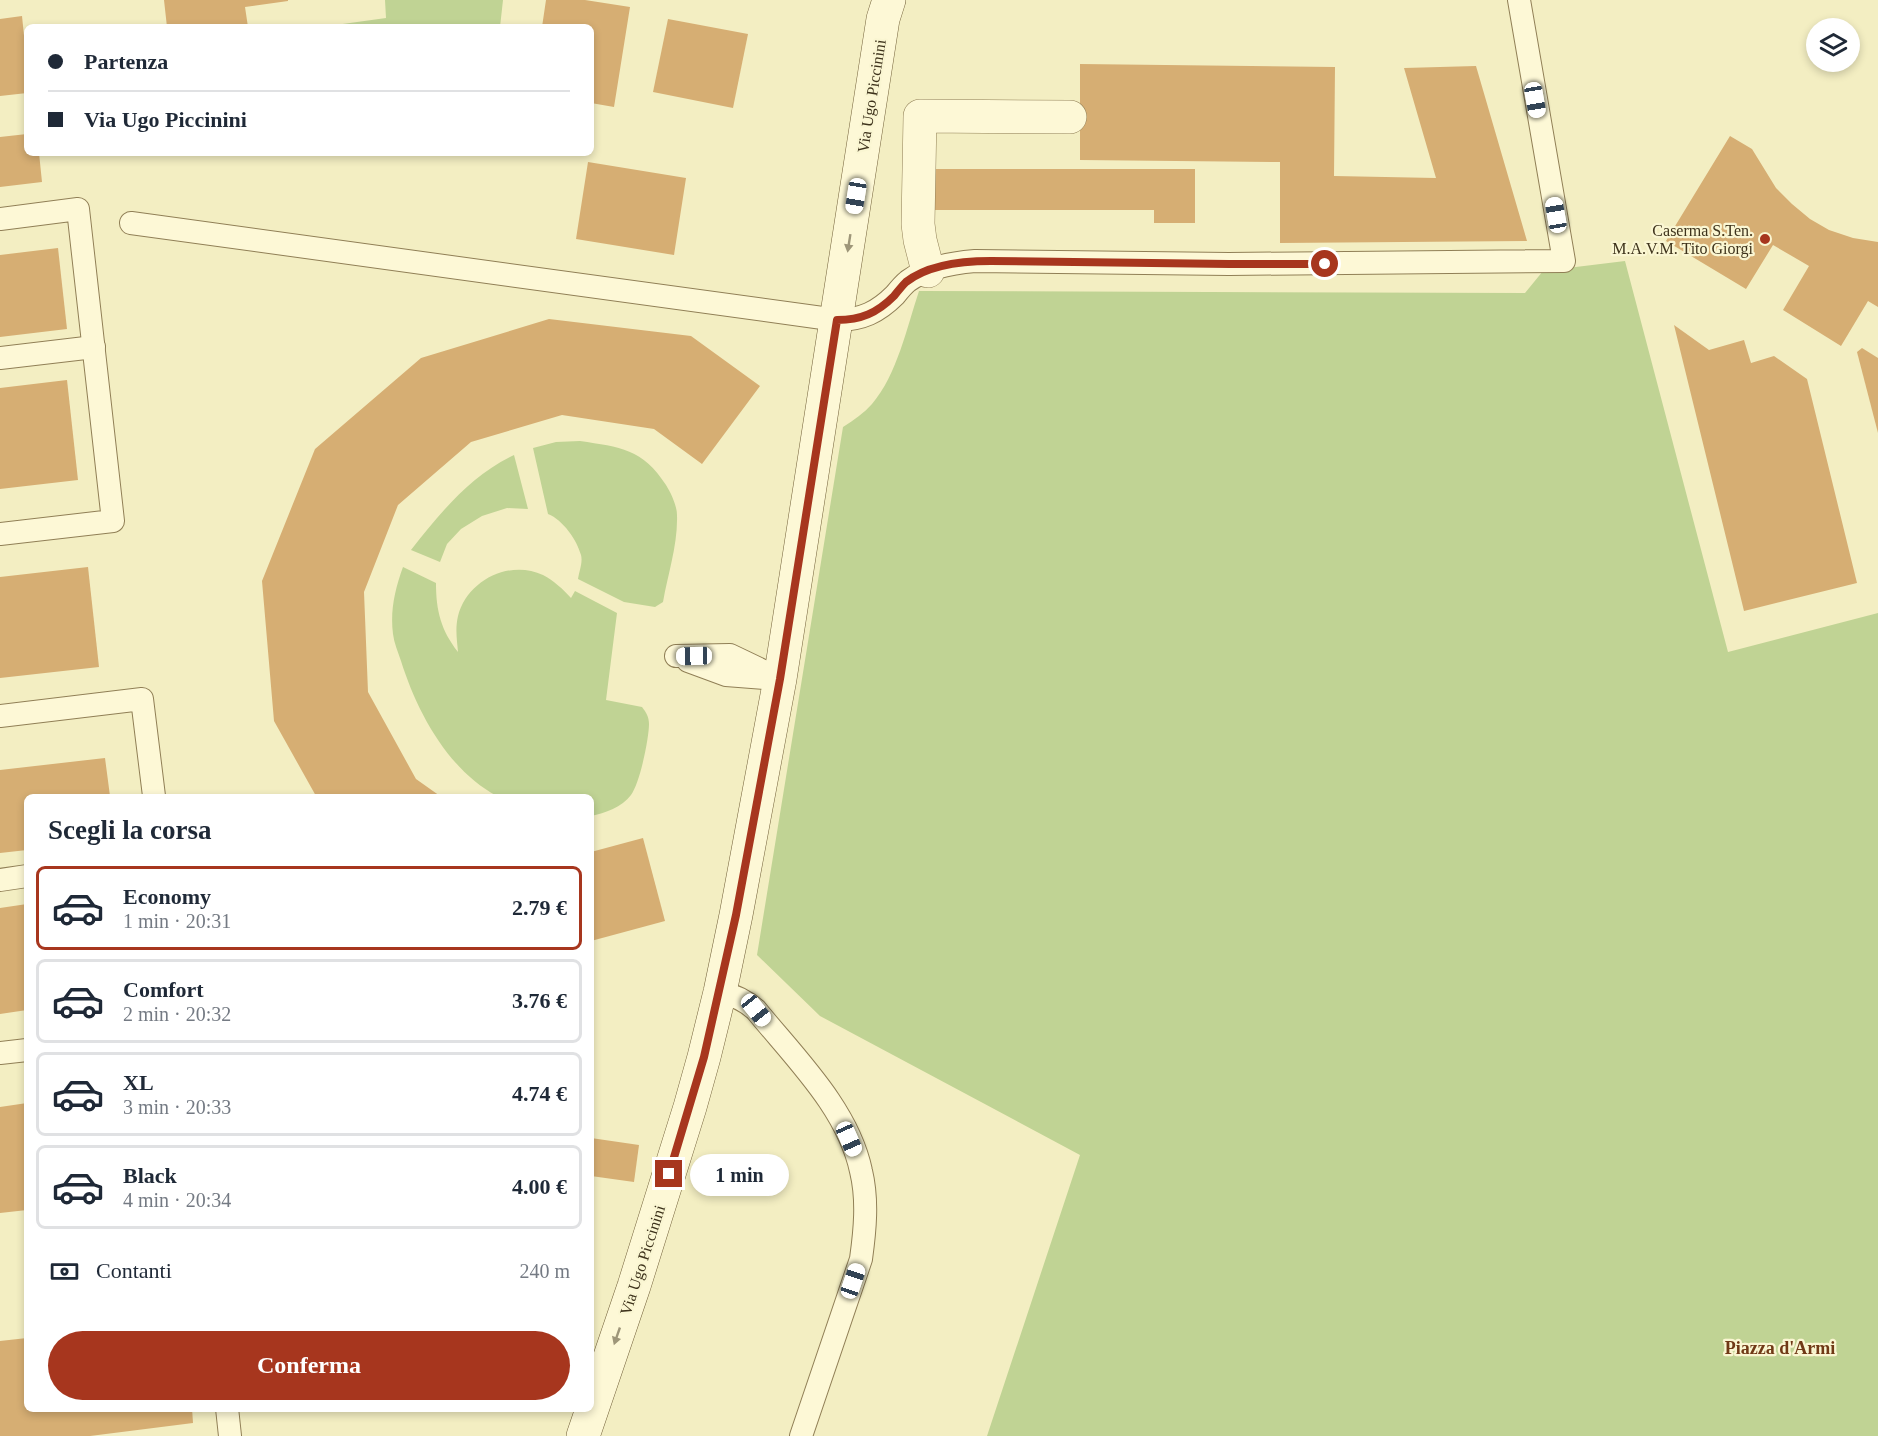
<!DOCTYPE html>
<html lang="it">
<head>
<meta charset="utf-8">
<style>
	body { margin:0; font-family:"Times New Roman",serif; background:#f2f2f3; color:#1f2937; height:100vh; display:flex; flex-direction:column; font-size:22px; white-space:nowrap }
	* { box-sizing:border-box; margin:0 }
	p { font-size:20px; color:#747a83 }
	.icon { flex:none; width:33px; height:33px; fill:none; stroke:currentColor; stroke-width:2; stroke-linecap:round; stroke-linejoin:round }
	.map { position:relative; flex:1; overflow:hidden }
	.sheet { position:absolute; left:24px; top:794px; width:570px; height:618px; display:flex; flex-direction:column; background:#fff; border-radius:9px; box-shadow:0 3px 9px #0003 }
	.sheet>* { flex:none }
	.hud { position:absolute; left:24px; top:24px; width:570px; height:132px; border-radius:9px; box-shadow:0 3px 9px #0003; display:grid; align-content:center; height:132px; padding:0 24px; background:#fff }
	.tools { position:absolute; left:1806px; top:18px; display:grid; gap:12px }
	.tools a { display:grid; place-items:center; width:54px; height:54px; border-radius:50%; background:#fff; box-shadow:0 3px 9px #0003; font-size:30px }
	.end { position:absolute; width:27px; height:27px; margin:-14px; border:8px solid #a7361e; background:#fff; box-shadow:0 0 0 3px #fff }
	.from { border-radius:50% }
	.bubble { position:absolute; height:42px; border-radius:21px; background:#fff; box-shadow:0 3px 9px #0003; font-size:20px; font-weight:600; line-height:42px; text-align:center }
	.car { position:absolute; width:18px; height:36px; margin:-18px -9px; border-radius:8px; box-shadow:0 0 4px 2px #0007; background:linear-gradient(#fff 24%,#345 0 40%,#fff 0 76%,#345 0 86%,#fff 0) }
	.hud b { display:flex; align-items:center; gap:21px; height:57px; font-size:22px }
	.hud b+b { border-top:2px solid #e0e1e3 }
	.hud i { width:15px; height:15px; background:#1f2937 }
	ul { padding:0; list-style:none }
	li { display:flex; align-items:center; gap:18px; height:84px; margin:0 12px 9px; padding:0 12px; border:3px solid #e0e1e3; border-radius:9px }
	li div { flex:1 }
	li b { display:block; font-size:22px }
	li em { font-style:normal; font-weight:600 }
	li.current { border-color:#a7361e }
	li>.icon { width:54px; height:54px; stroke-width:1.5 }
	h2 { padding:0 24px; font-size:27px; line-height:72px }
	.pay { display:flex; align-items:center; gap:15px; height:66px; padding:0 24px; font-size:22px }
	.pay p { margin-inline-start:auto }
	.button { display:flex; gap:12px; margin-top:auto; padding:12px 24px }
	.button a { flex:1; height:69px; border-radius:36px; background:#a7361e; color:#fff; font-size:24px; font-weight:600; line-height:69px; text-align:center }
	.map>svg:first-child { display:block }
	.green { fill:#c0d394 }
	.building { fill:#d6ae73 }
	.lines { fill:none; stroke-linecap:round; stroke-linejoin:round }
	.service-casing { stroke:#907f56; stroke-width:24 }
	.pedestrian-casing { stroke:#907f56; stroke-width:34 }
	.secondary-casing { stroke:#726039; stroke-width:34 }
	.service { stroke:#fdf8d6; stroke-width:22 }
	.pedestrian { stroke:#fdf8d6; stroke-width:33 }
	.secondary { stroke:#fdf8d6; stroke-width:33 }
	.oneway { fill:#9e9679 }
	.route { stroke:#a7361e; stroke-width:8 }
	.poi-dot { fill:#a7361e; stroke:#faf6d2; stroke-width:2 }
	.labels { text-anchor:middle; stroke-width:4.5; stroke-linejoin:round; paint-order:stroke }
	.street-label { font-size:16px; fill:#3e331c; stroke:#faf6d2 }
	.poi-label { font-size:16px; fill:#3e331c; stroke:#faf6d2; text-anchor:end }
	.neighbourhood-label { font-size:18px; font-weight:bold; fill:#703916; stroke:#faf6d2 }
</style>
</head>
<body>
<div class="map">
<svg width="1878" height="1436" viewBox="0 0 1878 1436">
	<rect width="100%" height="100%" fill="#f3eec2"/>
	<g class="green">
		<path d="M385,0H503L500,27H321L386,18Z"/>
		<path d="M1625,261L1728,652L1878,613V1436H987L1080,1155L820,1016L757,955L843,427C854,420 864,413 872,404C897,375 907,327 919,291L1525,293L1543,271Z"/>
		<path d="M580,441C620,447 643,449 666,485C671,493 677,506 677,515C678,544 668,574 663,602L655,607L624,602L578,579C579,572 583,562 581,555C577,540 563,520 548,514L533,448L556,442Z"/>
		<path d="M514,455L528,509L507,508L482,516L461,529L447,544L440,562L411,550C440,513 471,475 514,455Z"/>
		<path d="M403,567L436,583C436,611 441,630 458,652C457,640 455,629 458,616C467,581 509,559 543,575C554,581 563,589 571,598L575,591L617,613L606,700L642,707C646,712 649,717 649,724C649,738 640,783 631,795C622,807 605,813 591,816V796H497C448,770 417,712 401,661C398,652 394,643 393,634C390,611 395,589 403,567Z"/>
	</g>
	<g class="building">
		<path d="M164,0H288V1L245,7L248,27H167Z"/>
		<path d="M546,0H585L630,7L614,107L591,103V27H542Z"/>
		<path d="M22,16L27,65V93L0,96V19Z"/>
		<path d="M668,19L748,34L733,108L653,92Z"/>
		<path d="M1080,64L1335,67L1334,176L1436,178L1404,68L1476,66L1527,241L1280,243V162L1080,160Z"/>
		<path d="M27,134V153H39L42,182L0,187V137Z"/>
		<path d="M1730,136L1752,149L1776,188L1792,204L1810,219L1829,230L1853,238L1878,242V307L1868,301L1841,346L1783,310L1809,266L1773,245L1746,289L1666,241Z"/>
		<path d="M588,162L686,178L674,255L576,239Z"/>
		<path d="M934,169H1195V223H1154V210H934Z"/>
		<path d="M58,248L67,329L0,337V255Z"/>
		<path d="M549,319L691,336L760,386L702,464L654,429L562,415L471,442L398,505L364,592L368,692L416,779L440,796H316L274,721L262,581L315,449L421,358Z"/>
		<path d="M1674,325L1709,350L1744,340L1751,363L1774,356L1807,379L1857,583L1744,611Z"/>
		<path d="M1862,348L1878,358V433L1857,352Z"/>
		<path d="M67,380L78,480L0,489V388Z"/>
		<path d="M88,567L99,667L0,678V577Z"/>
		<path d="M105,758L110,796H27V850L0,853V770Z"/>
		<path d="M643,838L665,921L591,941V852Z"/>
		<path d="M27,904V1010L0,1014V908Z"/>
		<path d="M27,1103V1210L0,1213V1107Z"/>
		<path d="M591,1138L639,1145L634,1182L591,1176Z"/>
		<path d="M27,1338V1408H192L193,1423L90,1436H0V1341Z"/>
	</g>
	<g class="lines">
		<defs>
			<g id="service">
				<path d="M0,219L78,209L113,521L0,534"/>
				<path d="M131,223L837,320C862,320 878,312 895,295C899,290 903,285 908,281C927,267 952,263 975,261L1229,264L1564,261L1519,0"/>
				<path d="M0,358L94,347"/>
				<path d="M676,656L730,655L780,679"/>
				<path d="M688,661L726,675L766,678"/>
				<path d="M0,716L142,699L154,796"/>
				<path d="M0,880L27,876"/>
				<path d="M720,992C734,995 745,1000 756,1010C795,1058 848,1109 861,1171C868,1200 865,1230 861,1259L801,1436"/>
				<path d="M0,1053L27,1050"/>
				<path d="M227,1408L230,1436"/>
			</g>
			<path id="pedestrian" d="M928,271L920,240L918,224L920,116L1070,117"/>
			<path id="secondary" d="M583,1436L634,1286L690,1107L704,1057L720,992L736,915L780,679L883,19L889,0"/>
		</defs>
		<use href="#service" class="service-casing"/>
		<use href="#pedestrian" class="pedestrian-casing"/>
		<use href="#secondary" class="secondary-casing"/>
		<use href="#service" class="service"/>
		<use href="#pedestrian" class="pedestrian"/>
		<use href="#secondary" class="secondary"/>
	</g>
	<defs><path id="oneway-solid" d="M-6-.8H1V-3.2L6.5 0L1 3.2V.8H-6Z" transform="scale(1.5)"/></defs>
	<g class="oneway">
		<use href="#oneway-solid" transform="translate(849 243) rotate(99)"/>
		<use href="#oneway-solid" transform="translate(617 1336) rotate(109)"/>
	</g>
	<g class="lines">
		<path class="route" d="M669,1174L704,1057L736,915L780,679L837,320C861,320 877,313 894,296C898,291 902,286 906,282C929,264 963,261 991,261L1229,264H1325"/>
	</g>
	<circle class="poi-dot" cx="1765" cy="239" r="6"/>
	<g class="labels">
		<g class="street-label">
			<text transform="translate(871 96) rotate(-81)" y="6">Via Ugo Piccinini</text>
			<text transform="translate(642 1260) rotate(-72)" y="6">Via Ugo Piccinini</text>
		</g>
		<g class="poi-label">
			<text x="1753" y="236">Caserma S.Ten.<tspan x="1753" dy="18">M.A.V.M. Tito Giorgi</tspan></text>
		</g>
		<g class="neighbourhood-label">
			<text x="1780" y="1354">Piazza d'Armi</text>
		</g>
	</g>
</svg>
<div class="tools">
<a><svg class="icon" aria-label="layers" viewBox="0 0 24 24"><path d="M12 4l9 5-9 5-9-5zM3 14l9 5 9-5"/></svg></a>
</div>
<i class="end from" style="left:1325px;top:264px"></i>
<i class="end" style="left:669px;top:1174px"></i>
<div class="bubble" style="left:690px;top:1154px;width:99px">1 min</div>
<i class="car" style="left:1535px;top:100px;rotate:170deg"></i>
<i class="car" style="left:856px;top:196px;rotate:189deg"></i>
<i class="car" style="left:1556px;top:215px;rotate:350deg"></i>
<i class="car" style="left:694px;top:656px;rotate:269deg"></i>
<i class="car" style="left:756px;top:1010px;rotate:141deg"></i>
<i class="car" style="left:849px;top:1139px;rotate:156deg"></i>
<i class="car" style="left:853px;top:1281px;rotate:19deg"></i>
<div class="hud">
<b><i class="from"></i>Partenza</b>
<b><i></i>Via Ugo Piccinini</b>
</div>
<section class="sheet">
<h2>Scegli la corsa</h2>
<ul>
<li class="current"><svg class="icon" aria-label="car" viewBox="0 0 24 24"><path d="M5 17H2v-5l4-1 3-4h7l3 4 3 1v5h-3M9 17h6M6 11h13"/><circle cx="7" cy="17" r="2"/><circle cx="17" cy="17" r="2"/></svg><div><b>Economy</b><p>1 min · 20:31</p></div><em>2.79 €</em></li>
<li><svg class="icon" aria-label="car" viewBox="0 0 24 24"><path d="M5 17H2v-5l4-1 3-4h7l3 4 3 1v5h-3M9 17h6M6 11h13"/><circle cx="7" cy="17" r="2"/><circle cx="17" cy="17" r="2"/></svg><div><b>Comfort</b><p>2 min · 20:32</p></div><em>3.76 €</em></li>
<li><svg class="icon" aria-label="car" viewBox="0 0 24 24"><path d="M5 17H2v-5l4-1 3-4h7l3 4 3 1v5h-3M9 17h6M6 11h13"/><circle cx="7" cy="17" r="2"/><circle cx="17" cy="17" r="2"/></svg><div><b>XL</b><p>3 min · 20:33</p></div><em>4.74 €</em></li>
<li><svg class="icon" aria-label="car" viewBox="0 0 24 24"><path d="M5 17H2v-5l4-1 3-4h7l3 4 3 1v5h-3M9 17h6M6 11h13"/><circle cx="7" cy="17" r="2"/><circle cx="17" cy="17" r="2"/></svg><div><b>Black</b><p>4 min · 20:34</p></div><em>4.00 €</em></li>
</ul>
<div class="pay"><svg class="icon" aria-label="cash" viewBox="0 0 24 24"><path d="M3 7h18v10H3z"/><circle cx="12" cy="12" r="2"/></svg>Contanti<p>240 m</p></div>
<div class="button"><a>Conferma</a></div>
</section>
</div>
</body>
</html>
